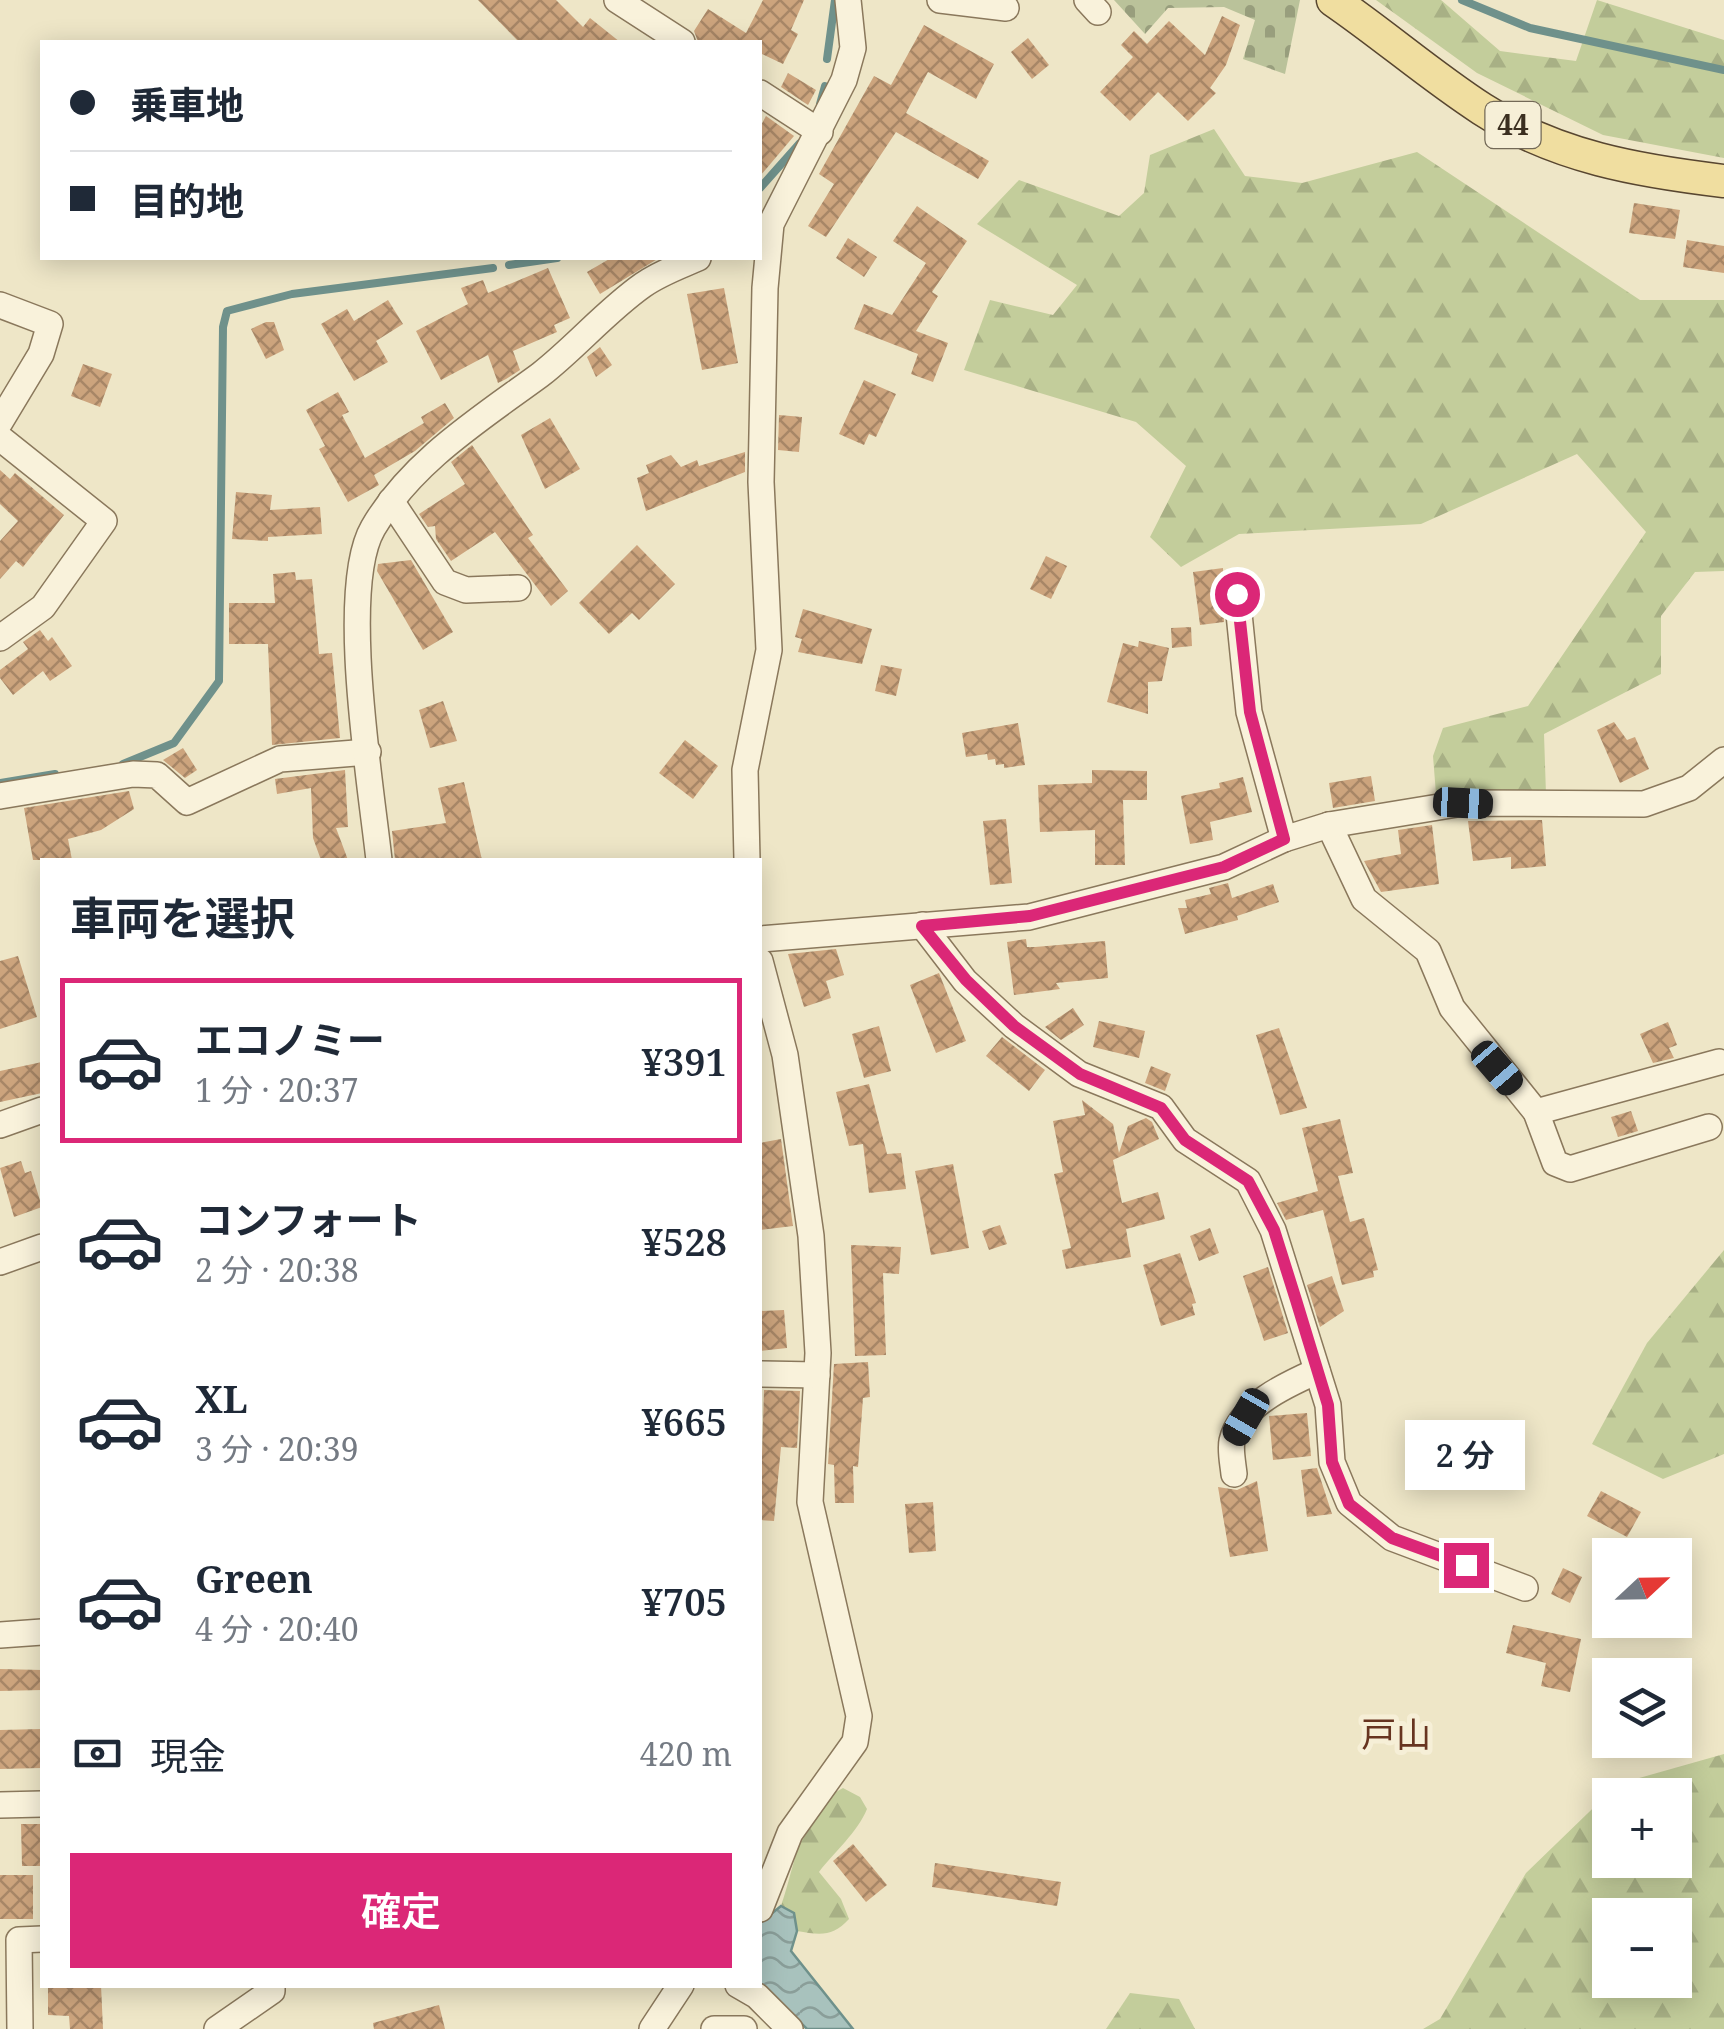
<!DOCTYPE html>
<html lang="ja">
<head>
<meta charset="utf-8">
<style>
	body { margin:0; font-family:"Noto Serif","Noto Sans JP",serif; background:#f2f2f3; color:#1f2937; height:100vh; display:flex; flex-direction:column; font-size:38px; white-space:nowrap }
	* { box-sizing:border-box; margin:0 }
	p { font-size:32px; color:#747a83 }
	.icon { flex:none; width:55px; height:55px; fill:none; stroke:currentColor; stroke-width:2; stroke-linecap:round; stroke-linejoin:round }
	.map { position:relative; flex:1; overflow:hidden }
	.drawer { position:absolute; left:40px; top:858px; width:722px; height:1130px; display:flex; flex-direction:column; background:#fff; border-radius:0px; box-shadow:0 5px 25px #0003 }
	.drawer>* { flex:none }
	.hud { position:absolute; left:40px; top:40px; width:722px; height:220px; border-radius:0px; box-shadow:0 5px 25px #0003; display:grid; align-content:center; height:220px; padding:0 30px; background:#fff }
	.needle { width:65px; rotate:68deg }
	.tools { position:absolute; left:1592px; top:1538px; display:grid; gap:20px }
	.tools a { display:grid; place-items:center; width:100px; height:100px; border-radius:0px; background:#fff; box-shadow:0 5px 25px #0003; font-size:50px }
	.end { position:absolute; width:45px; height:45px; margin:-22px; border:12px solid #db2777; background:#fff; box-shadow:0 0 0 5px #fff }
	.from { border-radius:50% }
	.bubble { position:absolute; height:70px; border-radius:0px; background:#fff; box-shadow:0 5px 25px #0003; font-size:32px; font-weight:600; line-height:70px; text-align:center }
	.car { position:absolute; width:30px; height:60px; margin:-30px -15px; border-radius:12px; box-shadow:0 0 8px 2px #0007; background:linear-gradient(#222 24%,#8ab4d8 0 40%,#222 0 76%,#8ab4d8 0 86%,#222 0) }
	.hud b { display:flex; align-items:center; gap:35px; height:95px; font-size:38px }
	.hud b+b { border-top:2px solid #e0e1e3 }
	.hud i { width:25px; height:25px; background:#1f2937 }
	ul { padding:0; list-style:none }
	li { display:flex; align-items:center; gap:30px; height:165px; margin:0 20px 15px; padding:0 10px; border:5px solid transparent; border-radius:0px }
	li div { flex:1 }
	li b { display:block; font-size:38px }
	li em { font-style:normal; font-weight:600 }
	li.active { border-color:#db2777 }
	li>.icon { width:90px; height:90px; stroke-width:1.5 }
	h2 { padding:0 30px; font-size:45px; line-height:120px }
	.pay { display:flex; align-items:center; gap:25px; height:110px; padding:0 30px; font-size:38px }
	.pay p { margin-inline-start:auto }
	.action { display:flex; gap:20px; margin-top:auto; padding:20px 30px }
	.action a { flex:1; height:115px; border-radius:0px; background:#db2777; color:#fff; font-size:40px; font-weight:600; line-height:115px; text-align:center }
	.map>svg:first-child { display:block }
	.forest { fill:url(#forest-firs); fill-rule:evenodd }
	.cemetery { fill:url(#cemetery-stones) }
	.water { fill:url(#water-waves); stroke:#6f918b; stroke-width:2.5 }
	.lines { fill:none; stroke-linecap:round; stroke-linejoin:round }
	.stream { stroke:#6f918b; stroke-width:8 }
	.building { fill:url(#building-cross-hatch) }
	.minor-casing { stroke:#8a785c; stroke-width:28 }
	.major-casing { stroke:#584630; stroke-width:35 }
	.minor { stroke:#f9f2db; stroke-width:25 }
	.major { stroke:#f0dea0; stroke-width:32 }
	.route { stroke:#db2777; stroke-width:12 }
	.labels { text-anchor:middle; stroke-width:10; stroke-linejoin:round; paint-order:stroke }
	.shield { fill:#f6efd7; stroke:#736957; stroke-width:2.5 }
	.shield-label { font-size:28px; font-weight:bold; fill:#3b2f20 }
	.quarter-label { font-size:35px; fill:#673420; stroke:#f6efd7 }
</style>
</head>
<body>
<div class="map">
<svg width="1724" height="2029" viewBox="0 0 1724 2029">
	<defs>
		<pattern id="forest-firs" width="22" height="20" patternUnits="userSpaceOnUse" patternTransform="scale(2.5)"><rect width="22" height="20" fill="#c3cd9b"/><path d="M5 1l3.5 6h-7zM16 11l3.5 6h-7z" fill="#a8b085"/></pattern>
		<pattern id="cemetery-stones" width="16" height="16" patternUnits="userSpaceOnUse" patternTransform="scale(2.5)"><rect width="16" height="16" fill="#bac29a"/><path d="M2 7V4a2 2 0 0 1 4 0v3zM10 15v-3a2 2 0 0 1 4 0v3z" fill="#989e7d"/></pattern>
		<pattern id="water-waves" width="16" height="10" patternUnits="userSpaceOnUse" patternTransform="scale(2.5)"><rect width="16" height="10" fill="#a8c2bd"/><path d="M0 5q4-4 8 0t8 0" fill="none" stroke="#8a9e99"/></pattern>
		<pattern id="building-cross-hatch" width="8" height="8" patternUnits="userSpaceOnUse" patternTransform="scale(2.5)"><rect width="8" height="8" fill="#cca47d"/><path d="M0 0l8 8M0 8l8-8" fill="none" stroke="#a78666"/></pattern>
	</defs>
	<rect width="100%" height="100%" fill="#eee6c7"/>
	<g class="forest">
		<path d="M1376,0H1441L1500,51L1576,61L1597,0L1724,40V158L1603,135L1477,73Z"/>
		<path d="M1214,129L1245,176L1302,183L1417,152L1640,300H1724V571L1695,572L1661,616V674L1544,734L1546,794H1436L1433,756L1443,728L1528,706L1646,532L1577,454L1421,524L1239,534L1181,567L1150,537L1186,466L1136,422L964,370L990,300L1053,315L1077,285L977,224L1019,180L1119,216L1144,193L1150,155Z"/>
		<path d="M1724,1250V1454L1663,1479L1592,1444L1647,1343Z"/>
		<path d="M1724,1754V2029H1423L1440,2019L1526,1873L1618,1784ZM1675,1795V1860H1610V1795ZM1675,1915V1980H1610V1915Z"/>
		<path d="M843,1788L860,1797L867,1809C857,1833 835,1851 819,1872L841,1899L849,1919C833,1937 820,1935 797,1931L794,1913L781,1906C796,1865 799,1810 843,1788Z"/>
		<path d="M1130,1993L1179,1999L1195,2029H1106Z"/>
	</g>
	<path class="cemetery" d="M1114,0H1300L1285,74L1243,59L1255,20L1224,7L1168,8L1145,34Z"/>
	<path class="water" d="M781,1906L794,1913L797,1931L791,1951L853,2029H807L760,1983V1923Z"/>
	<g class="lines">
		<g class="stream">
			<path d="M1462,0L1530,28L1724,70"/>
			<path d="M827,59L835,0"/>
			<path d="M820,104L825,86"/>
			<path d="M760,188L800,143"/>
			<path d="M509,265L557,258"/>
			<path d="M123,764L174,743L219,681L223,327L227,311L292,294L493,268"/>
			<path d="M0,783L55,774"/>
		</g>
	</g>
	<g class="building">
		<path d="M478,0H556L583,27L590,18L620,42H519Z"/>
		<path d="M763,0H804L791,30L798,34L783,64L760,53V42H698L694,31L708,9L746,33Z"/>
		<path d="M1222,16L1240,25L1226,65L1210,88L1216,93L1188,121L1158,92L1130,121L1100,92L1133,57L1121,45L1134,31L1147,44L1169,21L1205,55Z"/>
		<path d="M924,25L994,64L976,99L928,72L906,113L989,161L978,179L896,132L826,237L808,226L834,184L819,174L874,76L891,85Z"/>
		<path d="M1028,38L1049,65L1032,79L1011,52Z"/>
		<path d="M788,73L816,90L808,105L781,87Z"/>
		<path d="M766,116L794,136L760,176V127Z"/>
		<path d="M1634,203L1680,210L1675,239L1629,233Z"/>
		<path d="M917,206L967,241L932,292L938,296L916,331L948,343L933,382L911,374L918,354L854,329L864,304L892,315L926,263L893,241Z"/>
		<path d="M848,238L877,257L864,277L836,258Z"/>
		<path d="M1687,240L1724,246V273L1683,267Z"/>
		<path d="M611,258H659L600,294L587,272Z"/>
		<path d="M548,268L570,318L554,325L557,332L513,351L520,370L506,379L498,383L488,355L441,380L416,331L468,304L461,288L483,280L488,293Z"/>
		<path d="M724,288L738,363L702,370L687,294Z"/>
		<path d="M388,300L403,324L376,341L388,362L354,381L321,324L347,309L354,321Z"/>
		<path d="M266,322H274L284,350L266,359L251,329Z"/>
		<path d="M600,347L612,365L596,377L587,357Z"/>
		<path d="M83,364L112,374L100,407L71,396Z"/>
		<path d="M864,380L896,394L876,437L869,434L864,445L839,434Z"/>
		<path d="M338,392L349,412L342,415L365,458L424,423L421,417L445,403L454,418L415,451L374,475L379,485L348,502L319,449L325,446L306,410Z"/>
		<path d="M779,415L802,417L799,452L778,450Z"/>
		<path d="M550,418L580,469L545,489L521,435Z"/>
		<path d="M472,445L533,535L528,538L568,591L551,606L495,532L451,561L436,539L435,526L428,527L419,514L465,484L451,462Z"/>
		<path d="M745,452V472L646,511L637,478L649,473L646,465L671,455L681,467L697,460L699,466Z"/>
		<path d="M0,470L10,479L15,473L64,515L23,567L16,561L0,579V541L18,521L0,504Z"/>
		<path d="M236,492L272,495L270,510L320,507L322,534L268,537V541L232,539Z"/>
		<path d="M637,545L675,584L639,620L632,613L609,634L579,603Z"/>
		<path d="M1046,556L1067,566L1051,599L1030,589Z"/>
		<path d="M411,560L453,632L423,650L377,571L378,564Z"/>
		<path d="M1223,568L1224,622L1200,625L1193,572Z"/>
		<path d="M295,572L296,580L312,579L319,654L332,653L340,738L272,745L268,644H229V603H275L273,574Z"/>
		<path d="M803,609L872,629L862,664L798,652L802,639L795,637Z"/>
		<path d="M1191,627L1192,646L1172,648L1171,628Z"/>
		<path d="M40,630L48,641L52,637L72,666L50,681L43,671L13,695L0,678V670L28,649L23,642Z"/>
		<path d="M1139,641L1169,648L1162,681L1148,682V714L1107,702L1123,643L1138,647Z"/>
		<path d="M881,665L902,669L896,696L875,691Z"/>
		<path d="M443,701L457,741L430,748L419,710Z"/>
		<path d="M1614,722L1627,740L1635,737L1649,769L1620,783L1597,730Z"/>
		<path d="M1018,723L1025,765L1004,768V764L996,765L995,759L988,760L987,754L966,757L962,733Z"/>
		<path d="M685,740L718,766L693,799L659,773Z"/>
		<path d="M183,748L197,770L185,778L163,760Z"/>
		<path d="M345,770L348,827L336,828L348,860H321L313,838L311,788L277,794L275,779Z"/>
		<path d="M1092,770L1147,771V800H1123L1125,865H1095V830L1040,832L1038,785L1092,783Z"/>
		<path d="M1371,776L1375,801L1333,808L1329,783Z"/>
		<path d="M1243,777L1252,812L1210,822L1213,840L1190,844L1181,796L1220,788L1219,783Z"/>
		<path d="M464,782L482,860H395L392,831L446,823L438,788Z"/>
		<path d="M129,791L134,809L101,830L68,839L72,860H33L24,808Z"/>
		<path d="M1006,819L1012,883L990,885L983,821Z"/>
		<path d="M1542,820L1546,866L1511,869V857L1473,861L1468,821Z"/>
		<path d="M1432,825L1439,884L1381,892L1364,861L1401,854L1398,830Z"/>
		<path d="M1228,883L1232,898L1273,884L1279,902L1237,916L1238,920L1185,934L1178,908H1187L1185,900L1211,894L1209,888Z"/>
		<path d="M1026,939L1027,947H1035L1105,941L1108,978L1056,983L1060,989L1014,995L1007,942Z"/>
		<path d="M836,949L844,975L826,981L831,998L804,1007L788,954Z"/>
		<path d="M18,956L37,1017L0,1029V961Z"/>
		<path d="M939,973L966,1041L936,1053L910,985Z"/>
		<path d="M1073,1008L1084,1025L1061,1040L1045,1027Z"/>
		<path d="M1099,1021L1145,1031L1139,1058L1093,1047Z"/>
		<path d="M1668,1022L1677,1045L1669,1048L1674,1058L1653,1063L1640,1034Z"/>
		<path d="M879,1026L891,1071L864,1078L852,1034Z"/>
		<path d="M1279,1028L1307,1108L1280,1115L1256,1035Z"/>
		<path d="M1002,1037L1045,1070L1029,1091L986,1056Z"/>
		<path d="M42,1062V1093L0,1102V1071Z"/>
		<path d="M1151,1066L1171,1074L1165,1091L1145,1083Z"/>
		<path d="M869,1084L887,1154L901,1153L906,1189L869,1193L863,1144L849,1146L836,1092Z"/>
		<path d="M1082,1100L1113,1124L1119,1153L1128,1126L1146,1118L1152,1122L1159,1139L1113,1160L1122,1203L1158,1192L1165,1219L1126,1229L1131,1257L1066,1269L1062,1250L1071,1248L1054,1174L1063,1172L1053,1121L1085,1115Z"/>
		<path d="M1631,1111L1638,1131L1618,1137L1611,1117Z"/>
		<path d="M1340,1119L1353,1173L1338,1176L1350,1222L1364,1218L1378,1270L1373,1271L1374,1277L1342,1285L1323,1210L1286,1220L1277,1203L1318,1191L1302,1128Z"/>
		<path d="M781,1139L793,1226L760,1230V1143Z"/>
		<path d="M21,1161L25,1173L31,1171L42,1207L14,1217L0,1168Z"/>
		<path d="M953,1164L969,1248L931,1255L915,1171Z"/>
		<path d="M1000,1225L1007,1244L989,1250L982,1231Z"/>
		<path d="M1210,1228L1219,1253L1199,1261L1190,1236Z"/>
		<path d="M851,1245L901,1247L899,1274L883,1273L886,1355L855,1356Z"/>
		<path d="M1180,1253L1196,1303L1192,1304L1195,1315L1161,1326L1143,1265Z"/>
		<path d="M1268,1267L1288,1333L1264,1341L1243,1276Z"/>
		<path d="M1332,1276L1344,1311L1320,1327L1307,1285Z"/>
		<path d="M784,1310L787,1348L760,1351V1311Z"/>
		<path d="M868,1362L870,1397L863,1398L858,1467L853,1466L854,1503H835L834,1465L828,1464L834,1364Z"/>
		<path d="M764,1390L800,1391L797,1448L781,1447L774,1521L760,1520Z"/>
		<path d="M1307,1413L1311,1456L1273,1460L1269,1416Z"/>
		<path d="M1317,1468L1332,1514L1307,1517L1301,1470Z"/>
		<path d="M1257,1481L1268,1551L1230,1557L1218,1487L1237,1490Z"/>
		<path d="M1601,1491L1641,1512L1627,1537L1587,1516Z"/>
		<path d="M933,1502L936,1551L909,1553L905,1504Z"/>
		<path d="M1563,1568L1582,1577L1570,1603L1551,1594Z"/>
		<path d="M1513,1625L1581,1639L1570,1692L1541,1686L1546,1663L1506,1653Z"/>
		<path d="M0,1669L42,1670V1690L0,1691Z"/>
		<path d="M42,1729V1768L0,1769V1730Z"/>
		<path d="M21,1824H42V1866H22Z"/>
		<path d="M853,1844L887,1885L866,1902L833,1861Z"/>
		<path d="M935,1863L1061,1882L1057,1906L932,1887Z"/>
		<rect x="0" y="1875" width="33" height="44"/>
		<path d="M48,1985H101L103,2029H70L69,2016L48,2015Z"/>
		<path d="M439,2005L445,2029H374L373,2023Z"/>
	</g>
	<g class="lines">
		<defs>
			<g id="minor">
				<path d="M617,0L682,42"/>
				<path d="M940,0L1006,8"/>
				<path d="M1087,0L1098,12"/>
				<path d="M760,93L820,132"/>
				<path d="M0,305L50,324L41,354L0,422"/>
				<path d="M0,438L104,521L43,607L0,638"/>
				<path d="M391,501L445,582L466,590L518,588"/>
				<path d="M1237,594L1249,712L1284,839"/>
				<path d="M0,796L133,774L157,775L187,802L280,759L368,752"/>
				<path d="M1329,825L1364,899L1428,951L1452,1008L1536,1112L1555,1163L1570,1169L1709,1127"/>
				<path d="M379,860C371,786 338,588 373,528C411,462 480,419 540,375C576,347 606,311 643,285C660,273 680,266 698,258"/>
				<path d="M747,860L745,770L769,650L761,482L765,288L771,224L844,80L853,48L848,0"/>
				<path d="M922,925L965,981L1014,1026L1079,1074L1161,1107L1185,1140L1248,1181L1273,1230L1328,1405L1332,1462L1349,1503L1392,1538L1525,1588"/>
				<path d="M760,939L1029,917L1224,867L1284,839L1329,825L1463,803L1644,804L1689,788L1724,760"/>
				<path d="M760,961L785,1055L811,1236L818,1353L810,1502L859,1716L855,1742L790,1833L760,1909"/>
				<path d="M1536,1112L1719,1062"/>
				<path d="M0,1125L42,1110"/>
				<path d="M0,1262L42,1247"/>
				<path d="M760,1374L817,1375"/>
				<path d="M1234,1474C1233,1464 1230,1450 1232,1441C1240,1405 1288,1384 1317,1371"/>
				<path d="M0,1635L42,1632"/>
				<path d="M0,1805L42,1804"/>
				<path d="M738,1985L757,1996L790,2029"/>
				<path d="M20,2029L19,1940L42,1939"/>
				<path d="M217,2029L272,1991V1985"/>
				<path d="M652,2029L681,1985"/>
				<path d="M714,2029H744"/>
			</g>
			<path id="major" d="M1333,0C1384,35 1431,76 1482,109C1556,157 1639,171 1724,181"/>
		</defs>
		<use href="#minor" class="minor-casing"/>
		<use href="#major" class="major-casing"/>
		<use href="#minor" class="minor"/>
		<use href="#major" class="major"/>
	</g>
	<g class="lines">
		<path class="route" d="M1237,594L1250,712L1284,839L1224,867L1030,916L922,926L966,980L1014,1026L1080,1074L1161,1108L1185,1140L1248,1181L1274,1230L1296,1300L1328,1405L1332,1462L1349,1504L1392,1538L1466,1565"/>
	</g>
	<g class="labels">
		<rect class="shield" x="1485.5" y="102" width="55" height="46" rx="8"/>
		<g class="shield-label">
			<text x="1513" y="135">44</text>
		</g>
		<g class="quarter-label">
			<text x="1396" y="1747">戸山</text>
		</g>
	</g>
</svg>
<div class="tools">
<a><svg class="needle" viewBox="-14 -14 28 28"><path d="M0-13l5 13h-10z" fill="#e53935"/><path d="M0 13l5-13h-10z" fill="#747a83"/></svg></a>
<a><svg class="icon" aria-label="layers" viewBox="0 0 24 24"><path d="M12 4l9 5-9 5-9-5zM3 14l9 5 9-5"/></svg></a>
<a>+</a>
<a>−</a>
</div>
<i class="end from" style="left:1237px;top:594px"></i>
<i class="end" style="left:1466px;top:1565px"></i>
<div class="bubble" style="left:1405px;top:1420px;width:120px">2 分</div>
<i class="car" style="left:1463px;top:803px;rotate:93deg"></i>
<i class="car" style="left:1497px;top:1068px;rotate:139deg"></i>
<i class="car" style="left:1246px;top:1417px;rotate:210deg"></i>
<div class="hud">
<b><i class="from"></i>乗車地</b>
<b><i></i>目的地</b>
</div>
<section class="drawer">
<h2>車両を選択</h2>
<ul>
<li class="active"><svg class="icon" aria-label="car" viewBox="0 0 24 24"><path d="M5 17H2v-5l4-1 3-4h7l3 4 3 1v5h-3M9 17h6M6 11h13"/><circle cx="7" cy="17" r="2"/><circle cx="17" cy="17" r="2"/></svg><div><b>エコノミー</b><p>1 分 · 20:37</p></div><em>¥391</em></li>
<li><svg class="icon" aria-label="car" viewBox="0 0 24 24"><path d="M5 17H2v-5l4-1 3-4h7l3 4 3 1v5h-3M9 17h6M6 11h13"/><circle cx="7" cy="17" r="2"/><circle cx="17" cy="17" r="2"/></svg><div><b>コンフォート</b><p>2 分 · 20:38</p></div><em>¥528</em></li>
<li><svg class="icon" aria-label="car" viewBox="0 0 24 24"><path d="M5 17H2v-5l4-1 3-4h7l3 4 3 1v5h-3M9 17h6M6 11h13"/><circle cx="7" cy="17" r="2"/><circle cx="17" cy="17" r="2"/></svg><div><b>XL</b><p>3 分 · 20:39</p></div><em>¥665</em></li>
<li><svg class="icon" aria-label="car" viewBox="0 0 24 24"><path d="M5 17H2v-5l4-1 3-4h7l3 4 3 1v5h-3M9 17h6M6 11h13"/><circle cx="7" cy="17" r="2"/><circle cx="17" cy="17" r="2"/></svg><div><b>Green</b><p>4 分 · 20:40</p></div><em>¥705</em></li>
</ul>
<div class="pay"><svg class="icon" aria-label="cash" viewBox="0 0 24 24"><path d="M3 7h18v10H3z"/><circle cx="12" cy="12" r="2"/></svg>現金<p>420 m</p></div>
<div class="action"><a>確定</a></div>
</section>
</div>
</body>
</html>
